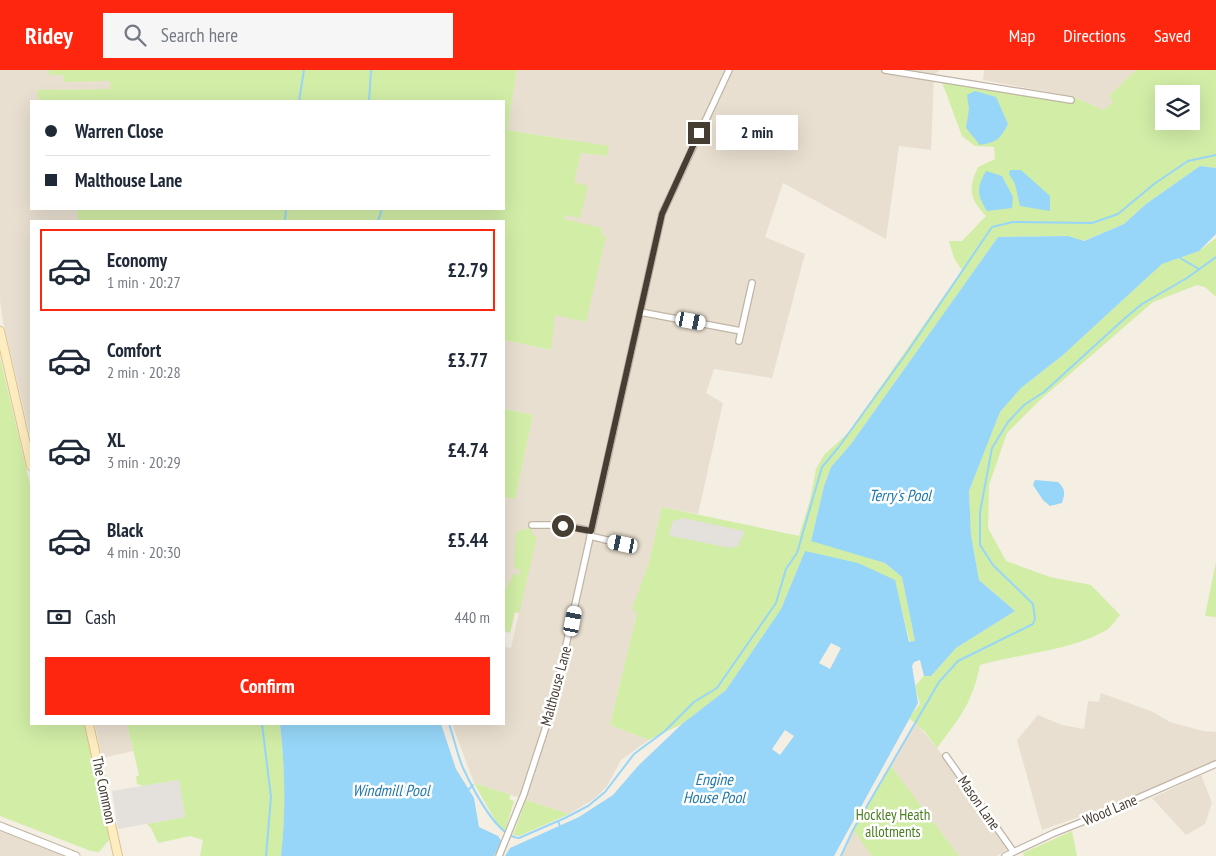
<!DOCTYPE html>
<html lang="en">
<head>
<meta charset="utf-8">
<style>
	body { margin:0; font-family:"PT Sans Narrow",sans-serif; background:#f6f6f7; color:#1f2937; height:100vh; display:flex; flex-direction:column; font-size:19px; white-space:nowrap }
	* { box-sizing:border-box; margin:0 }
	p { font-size:16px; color:#747a83 }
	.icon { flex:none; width:28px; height:28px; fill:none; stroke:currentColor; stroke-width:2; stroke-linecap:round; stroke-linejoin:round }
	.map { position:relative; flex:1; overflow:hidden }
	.side { position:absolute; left:30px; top:150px; width:475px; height:505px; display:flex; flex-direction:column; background:#fff; border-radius:0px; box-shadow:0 5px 20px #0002 }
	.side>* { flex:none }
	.guide { position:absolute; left:30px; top:30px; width:475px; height:110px; border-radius:0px; box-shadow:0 5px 20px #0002; display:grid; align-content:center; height:110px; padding:0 15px; background:#fff }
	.buttons { position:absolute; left:1155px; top:15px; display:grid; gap:10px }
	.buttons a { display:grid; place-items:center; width:45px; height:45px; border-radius:0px; background:#fff; box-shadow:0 5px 20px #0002; font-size:25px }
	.end { position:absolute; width:22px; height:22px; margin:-11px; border:6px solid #463d33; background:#fff; box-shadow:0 0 0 2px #fff }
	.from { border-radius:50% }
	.bubble { position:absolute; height:35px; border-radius:0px; background:#fff; box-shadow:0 5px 20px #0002; font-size:16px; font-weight:600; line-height:35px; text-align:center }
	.car { position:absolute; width:15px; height:30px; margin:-15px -8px; border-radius:6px; box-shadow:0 0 4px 1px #0007; background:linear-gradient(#fff 24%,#345 0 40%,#fff 0 76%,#345 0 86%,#fff 0) }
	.guide b { display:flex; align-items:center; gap:18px; height:48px; font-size:19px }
	.guide b+b { border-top:1px solid #e0e1e3 }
	.guide i { width:12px; height:12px; background:#1f2937 }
	ul { padding:9px 0 0; list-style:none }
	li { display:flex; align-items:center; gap:15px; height:82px; margin:0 10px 8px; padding:0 5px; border:2px solid transparent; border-radius:0px }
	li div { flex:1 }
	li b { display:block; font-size:19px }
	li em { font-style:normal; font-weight:600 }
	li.selected { border-color:#ff260f }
	li>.icon { width:45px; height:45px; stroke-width:1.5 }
	.pay { display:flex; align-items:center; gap:12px; height:55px; padding:0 15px; font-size:19px }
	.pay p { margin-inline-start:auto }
	.primary-button { display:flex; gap:10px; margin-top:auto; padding:10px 15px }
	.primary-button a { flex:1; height:58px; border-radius:0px; background:#ff260f; color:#fff; font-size:20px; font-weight:600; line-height:58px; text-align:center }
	header { display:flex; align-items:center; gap:30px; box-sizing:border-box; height:70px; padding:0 25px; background:#ff260f; color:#fff }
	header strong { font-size:24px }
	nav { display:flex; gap:28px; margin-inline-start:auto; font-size:18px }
	.search { width:350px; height:45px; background:#f6f6f7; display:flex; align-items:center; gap:12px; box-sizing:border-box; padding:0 18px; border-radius:0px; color:#747a83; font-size:19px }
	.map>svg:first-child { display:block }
	.residential { fill:#e8dfd0 }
	.green { fill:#d1eda6; fill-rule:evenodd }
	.parking { fill:#e4e0dc }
	.water { fill:#97d6f8; fill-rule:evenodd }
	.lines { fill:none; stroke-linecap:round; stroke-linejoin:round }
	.stream { stroke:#97d6f8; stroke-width:2 }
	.minor-casing { stroke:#c0b5a5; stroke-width:8 }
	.tertiary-casing { stroke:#c0b5a5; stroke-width:9 }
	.secondary-casing { stroke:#dcc38f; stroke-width:10 }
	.minor { stroke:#fff; stroke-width:5.5 }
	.tertiary { stroke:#fff; stroke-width:7 }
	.secondary { stroke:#ffedc2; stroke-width:8 }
	.route { stroke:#463d33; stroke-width:6 }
	.labels { text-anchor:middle; stroke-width:5; stroke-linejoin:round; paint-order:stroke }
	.street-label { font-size:15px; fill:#463d33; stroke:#fff }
	.park-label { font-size:15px; fill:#497e20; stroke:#fff }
	.water-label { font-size:16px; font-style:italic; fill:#1e78ad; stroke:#fff }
</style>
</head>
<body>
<header>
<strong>Ridey</strong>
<div class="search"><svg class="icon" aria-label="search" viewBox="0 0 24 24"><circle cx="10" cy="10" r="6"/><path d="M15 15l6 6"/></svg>Search here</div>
<nav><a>Map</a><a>Directions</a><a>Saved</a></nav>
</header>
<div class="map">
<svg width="1216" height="786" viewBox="0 0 1216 786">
	<rect width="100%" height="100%" fill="#f4eee3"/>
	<g class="residential">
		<path d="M0,0H49V5H63L65,12L110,11V19L37,20L39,31H31V139H77L78,151H31V369L3,252L0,230Z"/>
		<path d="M517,0H940L934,5L931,80L899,76L886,169L783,113L765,167L805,184L772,308L714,299L706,323L723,333L698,444L662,437L649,492L633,539L637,543L610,655L649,670L621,690L607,716L594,729L569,744L474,713L452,654H504V577L511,578L519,543L504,540V427L515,429L533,345L504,339V270L550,280L555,245L606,166L601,165L602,158L564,150L581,83L607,86L572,70L507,60Z"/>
		<path d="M984,0H1136L1109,26L1113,32L1104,40L1071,26L983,10Z"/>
		<path d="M1101,623L1153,642L1170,652L1203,661L1216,662V692L1096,741L1042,760L1017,670L1038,645L1062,655L1084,659L1088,631L1099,632Z"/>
		<path d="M915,652L937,678L1008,779L997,786H959L891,696Z"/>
		<path d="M95,654H127L133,681L102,688Z"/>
		<path d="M1201,705L1212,733L1205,754L1186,765L1152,728Z"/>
		<path d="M0,758L68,786H0Z"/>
		<path d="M853,760L872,786H841Z"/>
	</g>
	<g class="green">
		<path d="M49,0H517L507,60L609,76L607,86L581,83L574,112L588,116L580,148L566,145L564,149L602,158L601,165L606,166L586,252L555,245L551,280L504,270V151H78L77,139H504V31H39L37,20L110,19V11L64,12L63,5H49Z"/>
		<path d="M1136,0H1216V98L1200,96L1146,134L1124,154L1083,171L1068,166L998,167L851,374L831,397L824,416L811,470L885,493L902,507L915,571L910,572L894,510L805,481L781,539L726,620L682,654L649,670L610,655L637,543L632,539L649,492L662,437L799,466L810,430L816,399L824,385L849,362L962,200L954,188L949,171H962L986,146C969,128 968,119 978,97L995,89L994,77L975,76L962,66L942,12L1068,33L1071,26L1104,40L1113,32L1109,26ZM1164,24H1191V51H1164Z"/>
		<path d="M1216,168V227L1205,217L1197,215L1153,232L1040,330L1007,363L989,415L988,458L1006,491L1050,507L1091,515L1120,545C1115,551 1110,559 1103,562C1065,582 1021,583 980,595C972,634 960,647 937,678L925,662L909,648L920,634L915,616L924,606H931L956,578L1015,541L979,510L971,465L969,421L1000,342L1021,318L1063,285L1162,194L1199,181Z"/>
		<path d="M0,287L31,419V654H85L110,769L99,782L91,781L0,746Z"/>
		<path d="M504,339L533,345L515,429L504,427Z"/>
		<path d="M532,458V465L537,466L519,543L515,542L510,563L504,561V519L508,516L513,504L519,505L521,500L514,498L516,463L520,460Z"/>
		<path d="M1216,492V547L1205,546Z"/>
		<path d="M127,654H280C285,698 286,741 281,786H200L203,770L190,766L158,773L151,758L147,754L185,747L179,710L143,716L137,714L136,707L139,705Z"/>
		<path d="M891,696L959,786H872L853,760Z"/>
		<path d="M474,713L511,725L509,729L514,731L505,761L496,752Z"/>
		<path d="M526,730L569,744L519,766L513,765Z"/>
		<path d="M1072,761L1077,786H1024L1023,783Z"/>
	</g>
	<g class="parking">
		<path d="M683,448L744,461H745L738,476L730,478L671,466L669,463L673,451Z"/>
		<path d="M179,710L185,747L118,759L112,721Z"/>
	</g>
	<g class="water">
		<path d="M975,21L996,27L1008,54C1000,70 996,72 980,75L966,58L969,39L967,25Z"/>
		<path d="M1200,96L1216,98V164L1199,181L1162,194L1063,285L1021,318L1000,342L969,421L971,465L979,510L1015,541L956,578L931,606H924L920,590L914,592L912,596L918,633L834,786H505L510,778L579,747L613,725L638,696L682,654L726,620L781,539L805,481L858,493L895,510L909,572L915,571L902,507L885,493L811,471L824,416L831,397L851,374L998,167L1068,166L1084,171L1124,154L1146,134ZM831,573L841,578L830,599L819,593ZM785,660L794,666L780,685L772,679Z"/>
		<path d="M1010,100H1021L1050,126V141L1020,136L1015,114L1009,104Z"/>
		<path d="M986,101L1002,106L1013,127L1012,138L987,141C976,124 977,117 986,101Z"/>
		<path d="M1035,410L1058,412C1066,420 1065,423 1062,433L1050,436L1043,430L1033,415Z"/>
		<path d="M280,654H441L456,699L474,728L479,757L498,766L502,772L494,786H281C286,741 285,698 280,654Z"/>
	</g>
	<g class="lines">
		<g class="stream">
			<path d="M299,31L304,0"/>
			<path d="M369,31L371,0"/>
			<path d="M285,151L286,139"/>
			<path d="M378,151L382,139"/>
			<path d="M1180,188L1199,199"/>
			<path d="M262,654L271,727L266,786"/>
			<path d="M449,654C454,668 457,684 463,698C472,717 497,767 519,768L565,748L588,736L605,722L634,684L665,661L694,632L717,618L776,533L786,499L797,483L822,397L838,378L906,284L992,157L1013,152L1092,153L1118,144L1154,114L1188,91L1216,85"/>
			<path d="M469,719L473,715"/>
			<path d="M558,751L560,756"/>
			<path d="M841,786L853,760L939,612L958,591L1033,554L1035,549L1033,534L993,495L980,475V442L992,378L1008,352L1024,335L1044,322L1124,249L1142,234L1187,208L1216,187"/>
		</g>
		<defs>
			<g id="minor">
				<path d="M885,0L1071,30"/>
				<path d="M640,242L741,261"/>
				<path d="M739,271L752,213"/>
				<path d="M532,455H563L591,461"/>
				<path d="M590,466L623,474"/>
				<path d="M946,686L1013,781"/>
				<path d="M499,786L524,724L552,638L662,144L729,0"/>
				<path d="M1005,786L1054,763L1097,746L1216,694"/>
			</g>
			<path id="tertiary" d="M0,756L76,786"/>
			<g id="secondary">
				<path d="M0,261L31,396"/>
				<path d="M89,654L118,786"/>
			</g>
		</defs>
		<use href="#minor" class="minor-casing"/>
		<use href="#tertiary" class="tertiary-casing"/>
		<use href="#secondary" class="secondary-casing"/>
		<use href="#minor" class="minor"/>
		<use href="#tertiary" class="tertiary"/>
		<use href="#secondary" class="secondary"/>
	</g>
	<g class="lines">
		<path class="route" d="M563,456L591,461L662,144L699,63"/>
	</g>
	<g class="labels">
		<g class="street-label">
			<text transform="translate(556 616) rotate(-75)" y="5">Malthouse Lane</text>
			<text transform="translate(104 720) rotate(78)" y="5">The Common</text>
			<text transform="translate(979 733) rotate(55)" y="5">Mason Lane</text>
			<text transform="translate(1110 740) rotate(-23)" y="5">Wood Lane</text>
		</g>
		<g class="park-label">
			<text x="893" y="750">Hockley Heath<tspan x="893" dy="17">allotments</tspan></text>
		</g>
		<g class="water-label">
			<text x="900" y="431">Terry's Pool</text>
			<text x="714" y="715">Engine<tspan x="714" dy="18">House Pool</tspan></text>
			<text x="391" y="726">Windmill Pool</text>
		</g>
	</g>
</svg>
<div class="buttons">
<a><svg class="icon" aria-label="layers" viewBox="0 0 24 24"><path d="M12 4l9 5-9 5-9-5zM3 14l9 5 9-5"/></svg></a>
</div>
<i class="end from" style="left:563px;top:456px"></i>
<i class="end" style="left:699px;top:63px"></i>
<div class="bubble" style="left:716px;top:45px;width:82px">2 min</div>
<i class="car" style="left:691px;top:251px;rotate:101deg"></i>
<i class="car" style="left:623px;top:474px;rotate:282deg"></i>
<i class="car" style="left:573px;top:551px;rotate:11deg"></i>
<div class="guide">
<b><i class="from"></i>Warren Close</b>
<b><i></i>Malthouse Lane</b>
</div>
<section class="side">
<ul>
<li class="selected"><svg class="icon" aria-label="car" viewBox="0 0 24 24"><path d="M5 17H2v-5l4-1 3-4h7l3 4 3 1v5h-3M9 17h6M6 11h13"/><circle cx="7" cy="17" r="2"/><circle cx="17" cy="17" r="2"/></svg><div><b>Economy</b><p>1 min · 20:27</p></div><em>£2.79</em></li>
<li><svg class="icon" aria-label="car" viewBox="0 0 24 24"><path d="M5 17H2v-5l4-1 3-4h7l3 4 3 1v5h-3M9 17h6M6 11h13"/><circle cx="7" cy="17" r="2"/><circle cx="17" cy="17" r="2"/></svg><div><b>Comfort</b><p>2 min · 20:28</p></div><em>£3.77</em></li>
<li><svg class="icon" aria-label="car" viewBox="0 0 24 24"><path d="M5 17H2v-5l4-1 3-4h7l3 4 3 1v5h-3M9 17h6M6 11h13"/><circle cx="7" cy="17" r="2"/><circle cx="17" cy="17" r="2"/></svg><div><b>XL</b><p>3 min · 20:29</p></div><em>£4.74</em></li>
<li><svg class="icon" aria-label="car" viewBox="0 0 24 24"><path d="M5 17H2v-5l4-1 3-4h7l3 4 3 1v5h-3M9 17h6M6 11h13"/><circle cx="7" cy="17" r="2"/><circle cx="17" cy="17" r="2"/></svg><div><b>Black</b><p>4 min · 20:30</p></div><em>£5.44</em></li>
</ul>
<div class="pay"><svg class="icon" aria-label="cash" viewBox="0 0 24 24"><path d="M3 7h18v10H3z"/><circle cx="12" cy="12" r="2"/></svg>Cash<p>440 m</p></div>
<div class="primary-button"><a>Confirm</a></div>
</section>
</div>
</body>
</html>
